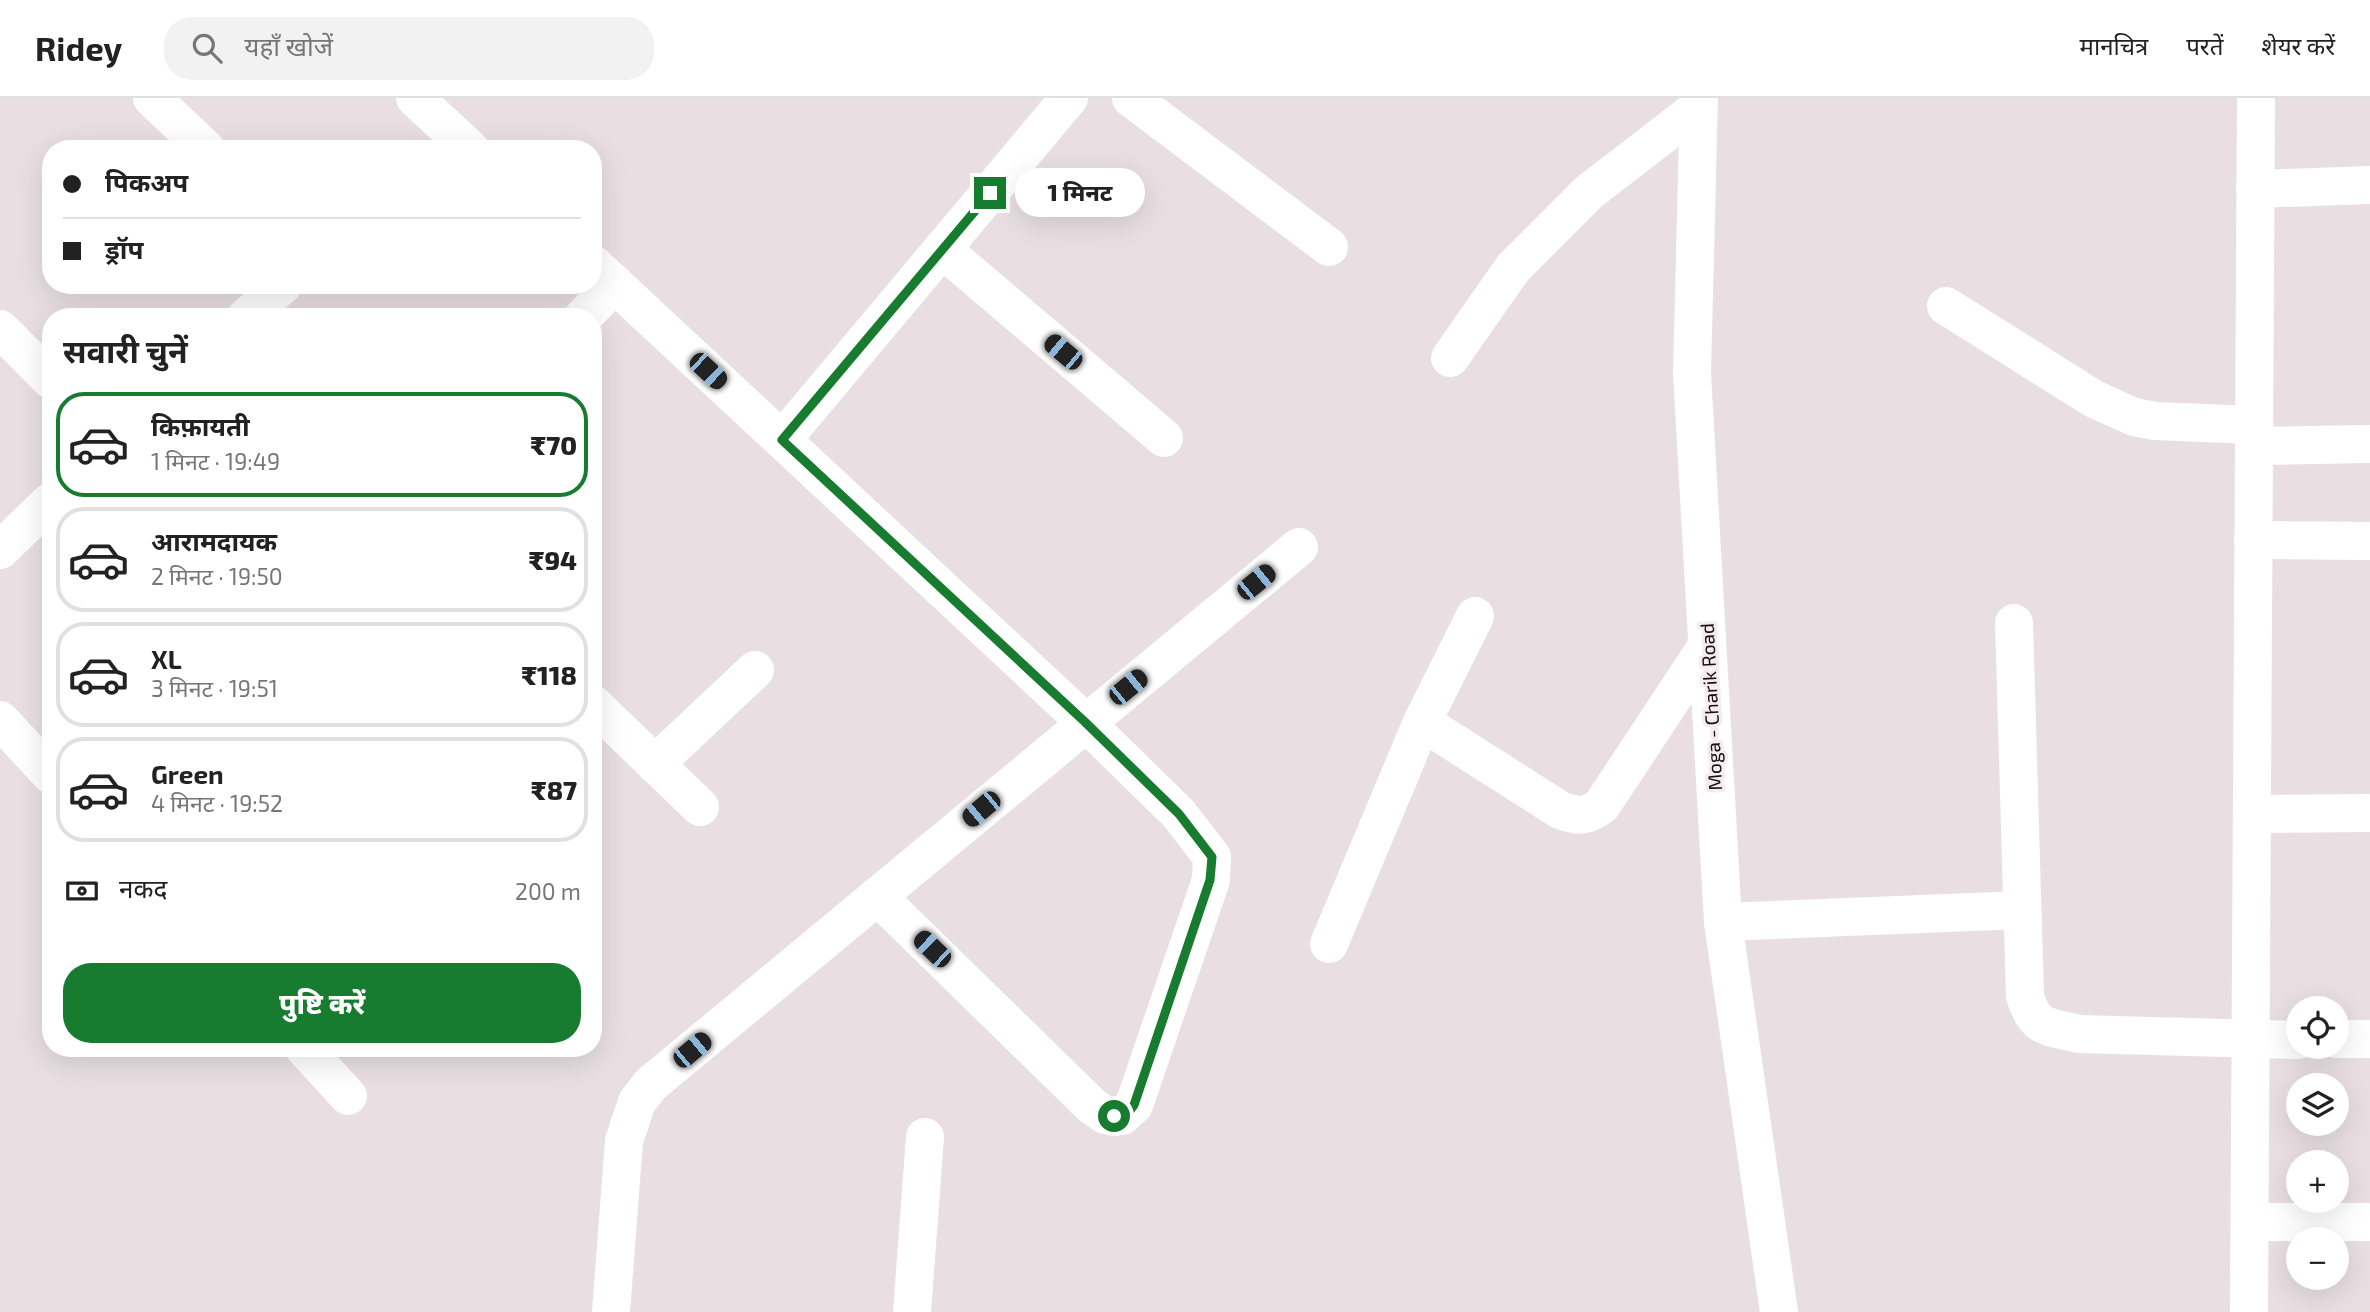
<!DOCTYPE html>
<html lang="hi">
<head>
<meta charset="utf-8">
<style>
	body { margin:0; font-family:"Exo 2","Noto Sans Devanagari",sans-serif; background:#f2f2f2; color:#222; height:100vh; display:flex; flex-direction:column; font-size:26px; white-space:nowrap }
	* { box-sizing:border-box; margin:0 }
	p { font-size:23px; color:#767676 }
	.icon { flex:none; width:38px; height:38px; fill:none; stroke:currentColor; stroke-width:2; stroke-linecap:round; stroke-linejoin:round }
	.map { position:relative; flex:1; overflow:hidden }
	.drawer { position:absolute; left:42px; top:210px; width:560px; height:749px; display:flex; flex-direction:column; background:#fff; border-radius:28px; box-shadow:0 7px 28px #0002 }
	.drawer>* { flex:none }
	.hud { position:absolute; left:42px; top:42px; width:560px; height:154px; border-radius:28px; box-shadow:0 7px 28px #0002; display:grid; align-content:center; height:154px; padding:0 21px; background:#fff }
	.tools { position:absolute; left:2286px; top:898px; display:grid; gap:14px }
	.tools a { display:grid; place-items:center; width:63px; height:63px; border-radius:50%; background:#fff; box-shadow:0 7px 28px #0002; font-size:35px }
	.end { position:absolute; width:32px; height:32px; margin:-16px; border:9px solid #177c2f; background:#fff; box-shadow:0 0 0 4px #fff }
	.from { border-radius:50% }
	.bubble { position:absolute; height:49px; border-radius:24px; background:#fff; box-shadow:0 7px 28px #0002; font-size:23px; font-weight:800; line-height:49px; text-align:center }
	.car { position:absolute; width:21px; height:42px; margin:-21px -10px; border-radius:9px; box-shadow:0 0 5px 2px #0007; background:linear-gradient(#222 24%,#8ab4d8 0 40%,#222 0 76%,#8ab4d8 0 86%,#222 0) }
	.hud b { display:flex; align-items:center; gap:24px; height:66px; font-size:26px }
	.hud b+b { border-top:2px solid #e0e0e0 }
	.hud i { width:18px; height:18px; background:#222 }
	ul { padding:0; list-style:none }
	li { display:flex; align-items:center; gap:21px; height:105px; margin:0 14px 10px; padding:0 7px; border:4px solid #e0e0e0; border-radius:28px }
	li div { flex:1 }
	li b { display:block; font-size:26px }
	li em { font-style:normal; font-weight:800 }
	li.active { border-color:#177c2f }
	li>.icon { width:63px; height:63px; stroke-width:1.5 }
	h2 { padding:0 21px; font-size:32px; line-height:84px }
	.pay { display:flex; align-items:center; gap:18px; height:77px; padding:0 21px; font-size:26px }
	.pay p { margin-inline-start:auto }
	.cta { display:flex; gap:14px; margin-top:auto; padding:14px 21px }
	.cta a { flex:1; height:80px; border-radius:28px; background:#177c2f; color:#fff; font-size:28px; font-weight:800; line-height:80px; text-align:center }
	header { display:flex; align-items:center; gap:42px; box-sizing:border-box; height:98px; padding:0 35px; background:#fff; border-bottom:2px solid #e0e0e0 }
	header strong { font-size:33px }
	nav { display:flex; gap:38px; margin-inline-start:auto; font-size:24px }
	.search { width:490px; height:63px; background:#f2f2f2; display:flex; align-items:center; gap:18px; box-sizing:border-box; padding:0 24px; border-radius:28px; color:#767676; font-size:26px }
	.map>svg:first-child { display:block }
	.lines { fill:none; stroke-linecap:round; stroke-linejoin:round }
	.minor { stroke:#fff; stroke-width:38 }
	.route { stroke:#177c2f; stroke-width:9 }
	.labels { text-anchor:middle; stroke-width:7; stroke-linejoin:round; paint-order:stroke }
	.street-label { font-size:19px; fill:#131011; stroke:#f6ecef }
</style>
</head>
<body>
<header>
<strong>Ridey</strong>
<div class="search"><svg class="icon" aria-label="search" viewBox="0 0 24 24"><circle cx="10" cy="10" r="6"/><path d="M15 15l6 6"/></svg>यहाँ खोजें</div>
<nav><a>मानचित्र</a><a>परतें</a><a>शेयर करें</a></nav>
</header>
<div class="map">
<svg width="2370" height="1214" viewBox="0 0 2370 1214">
	<rect width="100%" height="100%" fill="#e9dfe2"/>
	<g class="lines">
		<g class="minor">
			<path d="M152,0L206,51"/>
			<path d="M415,0L470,51"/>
			<path d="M1131,0L1329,149"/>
			<path d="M1699,0L1692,275L1723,824L1779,1214"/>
			<path d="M2255,91L2370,87"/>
			<path d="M942,151L1164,340"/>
			<path d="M593,166L1085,624L1179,716L1212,759L1211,782L1134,1007L1122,1018L1105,1017L1092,1008L877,798"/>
			<path d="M1946,208L2094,301L2134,319L2155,323L2254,327"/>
			<path d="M246,219L283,187"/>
			<path d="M583,219L615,186"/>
			<path d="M0,231L51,282"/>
			<path d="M1450,260L1513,170L1589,94L1698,10"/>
			<path d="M782,342L1069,0"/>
			<path d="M2254,348L2370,346"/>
			<path d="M2253,442L2370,443"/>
			<path d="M0,452L51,403"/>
			<path d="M2014,525L2025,898C2035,932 2048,928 2079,936L2298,942"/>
			<path d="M593,606L700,709"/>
			<path d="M0,622L51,677"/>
			<path d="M1422,624L1560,712C1578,719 1587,719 1602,707L1707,548"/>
			<path d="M655,666L755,572"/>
			<path d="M2252,716L2370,715"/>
			<path d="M1723,824L2022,812"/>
			<path d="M1329,846L1422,624L1475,518"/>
			<path d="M2336,941H2370"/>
			<path d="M304,950L348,998"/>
			<path d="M2250,1124H2370"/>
			<path d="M611,1214L624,1043L637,1004L651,986L1299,449"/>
			<path d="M912,1214L925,1039"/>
			<path d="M2249,1214L2256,0"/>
		</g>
	</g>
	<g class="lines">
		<path class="route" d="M990,95L782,342L1085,624L1179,716L1212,759L1210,782L1134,1007L1128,1015L1114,1018"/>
	</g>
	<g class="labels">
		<g class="street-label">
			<text transform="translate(1711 609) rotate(-93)" y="7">Moga - Charik Road</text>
		</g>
	</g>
</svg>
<div class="tools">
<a><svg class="icon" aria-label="locate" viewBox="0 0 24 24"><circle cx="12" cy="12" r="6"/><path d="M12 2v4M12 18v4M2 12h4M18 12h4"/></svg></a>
<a><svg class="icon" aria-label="layers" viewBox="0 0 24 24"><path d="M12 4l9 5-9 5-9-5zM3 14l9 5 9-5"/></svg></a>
<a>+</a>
<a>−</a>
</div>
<i class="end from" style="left:1114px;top:1018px"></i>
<i class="end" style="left:990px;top:95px"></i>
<div class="bubble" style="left:1015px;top:70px;width:130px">1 मिनट</div>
<i class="car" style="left:1063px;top:254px;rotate:310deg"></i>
<i class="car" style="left:708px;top:273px;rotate:133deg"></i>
<i class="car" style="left:1256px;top:484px;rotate:51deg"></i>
<i class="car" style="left:1128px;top:589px;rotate:51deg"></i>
<i class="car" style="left:981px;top:711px;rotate:230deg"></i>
<i class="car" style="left:932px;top:851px;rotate:314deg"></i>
<i class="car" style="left:692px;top:952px;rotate:50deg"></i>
<div class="hud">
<b><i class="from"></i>पिकअप</b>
<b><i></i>ड्रॉप</b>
</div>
<section class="drawer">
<h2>सवारी चुनें</h2>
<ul>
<li class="active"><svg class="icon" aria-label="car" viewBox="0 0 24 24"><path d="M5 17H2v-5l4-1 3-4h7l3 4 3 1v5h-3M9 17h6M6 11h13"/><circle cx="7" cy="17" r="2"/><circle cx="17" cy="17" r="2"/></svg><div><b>किफ़ायती</b><p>1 मिनट · 19:49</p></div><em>₹70</em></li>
<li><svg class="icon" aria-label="car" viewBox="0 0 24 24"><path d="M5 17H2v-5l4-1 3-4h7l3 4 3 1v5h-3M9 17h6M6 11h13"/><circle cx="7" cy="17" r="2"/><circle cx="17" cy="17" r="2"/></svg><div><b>आरामदायक</b><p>2 मिनट · 19:50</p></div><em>₹94</em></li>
<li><svg class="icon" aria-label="car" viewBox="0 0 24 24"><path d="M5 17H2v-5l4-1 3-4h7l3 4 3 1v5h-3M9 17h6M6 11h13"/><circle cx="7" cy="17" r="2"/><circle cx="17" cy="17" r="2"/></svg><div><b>XL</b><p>3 मिनट · 19:51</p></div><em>₹118</em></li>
<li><svg class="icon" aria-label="car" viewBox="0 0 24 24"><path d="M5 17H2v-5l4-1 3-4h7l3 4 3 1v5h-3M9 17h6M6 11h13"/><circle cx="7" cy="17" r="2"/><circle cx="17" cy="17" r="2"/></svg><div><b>Green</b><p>4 मिनट · 19:52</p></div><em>₹87</em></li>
</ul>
<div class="pay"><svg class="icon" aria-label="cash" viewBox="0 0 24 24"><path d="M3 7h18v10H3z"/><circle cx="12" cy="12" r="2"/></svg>नकद<p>200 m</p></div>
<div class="cta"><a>पुष्टि करें</a></div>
</section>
</div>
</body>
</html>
